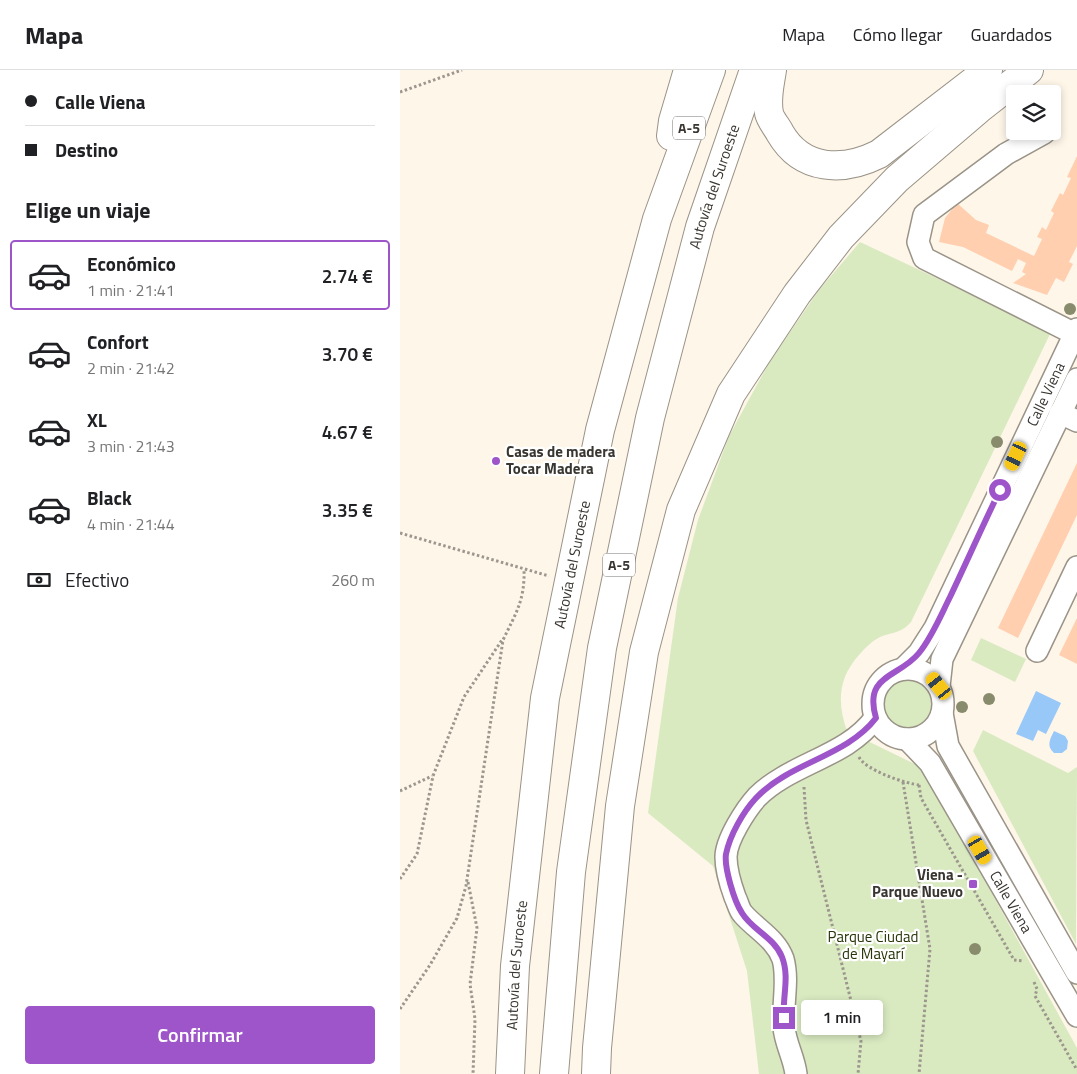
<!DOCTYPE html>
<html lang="es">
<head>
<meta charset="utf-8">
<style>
	body { margin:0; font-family:"Titillium Web",sans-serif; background:#f6f6f6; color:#202124; height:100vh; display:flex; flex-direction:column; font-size:19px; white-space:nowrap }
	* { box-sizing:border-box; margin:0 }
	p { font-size:16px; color:#757577 }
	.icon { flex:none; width:28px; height:28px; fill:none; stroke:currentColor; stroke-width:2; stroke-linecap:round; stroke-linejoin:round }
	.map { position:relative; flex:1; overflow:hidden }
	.details { display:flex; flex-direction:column; background:#fff; width:400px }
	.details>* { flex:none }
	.top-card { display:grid; align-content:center; height:110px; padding:0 25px; background:#fff }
	.controls { position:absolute; left:606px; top:15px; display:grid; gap:10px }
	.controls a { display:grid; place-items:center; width:55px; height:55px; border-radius:5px; background:#fff; box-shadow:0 2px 8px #0003; font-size:25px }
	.end { position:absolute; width:22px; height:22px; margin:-11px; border:6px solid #9e55c9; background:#fff; box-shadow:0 0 0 2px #fff }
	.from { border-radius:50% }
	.bubble { position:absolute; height:35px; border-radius:5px; background:#fff; box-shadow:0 2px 8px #0003; font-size:16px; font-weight:600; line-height:35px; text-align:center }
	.car { position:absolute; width:15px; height:30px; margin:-15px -8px; border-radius:6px; box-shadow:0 0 4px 1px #0007; background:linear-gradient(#f5c518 24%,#345 0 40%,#f5c518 0 76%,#345 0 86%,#f5c518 0) }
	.top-card b { display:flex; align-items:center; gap:18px; height:48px; font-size:19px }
	.top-card b+b { border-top:1px solid #e0e0e0 }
	.top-card i { width:12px; height:12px; background:#202124 }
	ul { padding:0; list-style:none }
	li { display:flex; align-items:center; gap:15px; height:70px; margin:0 10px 8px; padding:0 15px; border:2px solid transparent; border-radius:5px }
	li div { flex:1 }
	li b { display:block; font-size:19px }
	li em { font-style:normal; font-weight:600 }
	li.current { border-color:#9e55c9 }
	li>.icon { width:45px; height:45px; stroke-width:1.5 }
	h2 { padding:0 25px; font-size:22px; line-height:60px }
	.pay { display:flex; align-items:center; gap:12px; height:55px; padding:0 25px; font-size:19px }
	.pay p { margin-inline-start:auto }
	.button { display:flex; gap:10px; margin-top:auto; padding:10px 25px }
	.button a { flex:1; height:58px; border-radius:5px; background:#9e55c9; color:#fff; font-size:20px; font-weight:600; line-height:58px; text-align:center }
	header { display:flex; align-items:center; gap:30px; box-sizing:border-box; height:70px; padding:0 25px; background:#fff; border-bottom:1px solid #e0e0e0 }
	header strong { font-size:24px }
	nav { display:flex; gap:28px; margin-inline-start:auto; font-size:18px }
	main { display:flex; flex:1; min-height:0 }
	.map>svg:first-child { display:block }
	.green { fill:#d9eac1 }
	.water { fill:#98c8f8 }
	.building { fill:#ffcfb0 }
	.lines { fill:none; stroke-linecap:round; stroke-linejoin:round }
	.minor-casing { stroke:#9a9387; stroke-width:24 }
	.highway-casing { stroke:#9a9387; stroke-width:30 }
	.path { stroke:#9c968d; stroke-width:3; stroke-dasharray:2.5 2.5; stroke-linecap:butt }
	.minor { stroke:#fff; stroke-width:21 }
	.highway { stroke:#fff; stroke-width:28 }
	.tree { fill:#888c6d }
	.route { stroke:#9e55c9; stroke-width:6 }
	.poi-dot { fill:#9e55c9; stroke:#fff; stroke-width:2 }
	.labels { text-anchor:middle; stroke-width:4.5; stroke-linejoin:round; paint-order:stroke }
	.shield { fill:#fff; stroke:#74726f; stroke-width:1 }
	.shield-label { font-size:14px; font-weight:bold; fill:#393631 }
	.street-label { font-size:15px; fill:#393631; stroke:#fff }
	.poi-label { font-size:15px; font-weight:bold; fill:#393631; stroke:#fff; text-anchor:start }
	.park-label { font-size:15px; fill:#273508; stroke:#fff }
</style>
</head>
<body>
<header>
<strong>Mapa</strong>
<nav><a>Mapa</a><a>Cómo llegar</a><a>Guardados</a></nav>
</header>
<main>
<section class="details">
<div class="top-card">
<b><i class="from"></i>Calle Viena</b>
<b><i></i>Destino</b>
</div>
<h2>Elige un viaje</h2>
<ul>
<li class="current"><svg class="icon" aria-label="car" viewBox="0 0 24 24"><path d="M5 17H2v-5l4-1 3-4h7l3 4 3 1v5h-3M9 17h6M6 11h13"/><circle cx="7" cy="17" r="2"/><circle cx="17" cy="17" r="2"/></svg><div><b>Económico</b><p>1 min · 21:41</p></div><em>2.74 €</em></li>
<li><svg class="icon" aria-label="car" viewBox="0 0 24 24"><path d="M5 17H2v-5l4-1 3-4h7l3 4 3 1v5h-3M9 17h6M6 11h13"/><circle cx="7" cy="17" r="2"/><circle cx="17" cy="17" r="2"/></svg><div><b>Confort</b><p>2 min · 21:42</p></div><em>3.70 €</em></li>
<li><svg class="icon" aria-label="car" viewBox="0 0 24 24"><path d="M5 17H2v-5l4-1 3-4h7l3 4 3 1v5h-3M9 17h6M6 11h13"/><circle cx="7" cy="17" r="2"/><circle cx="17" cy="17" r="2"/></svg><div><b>XL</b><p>3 min · 21:43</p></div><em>4.67 €</em></li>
<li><svg class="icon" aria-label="car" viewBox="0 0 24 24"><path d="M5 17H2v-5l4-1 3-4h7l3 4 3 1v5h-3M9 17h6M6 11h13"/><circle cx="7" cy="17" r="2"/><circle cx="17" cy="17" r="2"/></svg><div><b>Black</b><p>4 min · 21:44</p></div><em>3.35 €</em></li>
</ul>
<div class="pay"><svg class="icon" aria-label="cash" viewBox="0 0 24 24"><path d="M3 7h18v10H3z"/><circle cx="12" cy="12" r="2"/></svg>Efectivo<p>260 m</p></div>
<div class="button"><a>Confirmar</a></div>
</section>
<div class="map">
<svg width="677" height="1004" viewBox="0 0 677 1004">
	<rect width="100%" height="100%" fill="#fef6e9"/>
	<g class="green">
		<path d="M460,172L651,262L511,552C502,563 493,562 480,567C472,571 465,578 459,585C438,608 437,633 447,661L523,698L677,978V1004H359L347,901L313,796L248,743L278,528L298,450L329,366L370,291L419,220Z"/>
		<path d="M581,568L626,589L615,612L571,590Z"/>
		<circle cx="507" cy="634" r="26"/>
		<path d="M583,660L668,703L677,697L676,874L573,681Z"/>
	</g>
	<g class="water">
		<path d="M636,621L661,633L646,664L638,660L633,671L616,664Z"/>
		<path d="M654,661L665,666L668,671L667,679L662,683H654C646,676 650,669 654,661Z"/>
	</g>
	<g class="building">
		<path d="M677,86V176L669,192L673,194L664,212L656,208L647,225L613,213L626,204L622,202L626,193L618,189L612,201L563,177L539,172L545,148L557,133L576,150L589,155L586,163L634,186L642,169L637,167L642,157L646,160L654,143L651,141L660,123L663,125L671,108L667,107Z"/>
		<path d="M677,393V445L618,568L598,558Z"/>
		<path d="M677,548V594L659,585Z"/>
	</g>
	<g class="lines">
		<defs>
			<g id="minor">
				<path d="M644,63L606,84L524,145L518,172L524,188L675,264"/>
				<path d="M660,343L677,351"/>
				<path d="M637,581L677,497"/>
				<circle cx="508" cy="634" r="35"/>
				<path id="s1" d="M503,599L519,583L535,558L677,259"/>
				<path d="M539,616L542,589L677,309"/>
				<path d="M542,643L548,676L677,903"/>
				<path id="s2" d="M507,669L530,693L677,946"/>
				<path d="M396,1004C394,987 385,973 384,957C382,934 389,911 383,889C376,869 356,859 343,844C339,840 338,833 335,827C331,816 326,799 326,787C326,770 346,739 357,727C391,693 447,687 475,648"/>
			</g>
			<g id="highway">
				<path d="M372,0C370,14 366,28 369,43C370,49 377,57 380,63C402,101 443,102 479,84L588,0"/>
				<path d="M271,66L273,51L288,0"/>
				<path id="s3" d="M110,1004L115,896L145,628L200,360L257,149L311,0"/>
				<path id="s4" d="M154,1004L171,802L202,578L250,348L300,157L354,0"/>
				<path d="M196,1004L197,978L220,736L244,582L281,440L331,324L397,224L441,167L497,109L579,39L629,0"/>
			</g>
		</defs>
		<use href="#minor" class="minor-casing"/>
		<use href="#highway" class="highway-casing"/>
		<g class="path">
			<path d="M0,22L62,0"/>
			<path d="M0,463L149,506"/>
			<path d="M459,687C465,700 506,714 520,715"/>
			<path d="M503,712L530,879L519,1004"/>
			<path d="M519,715L521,728L614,890L624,891"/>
			<path d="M404,717L406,750L461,971L458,1004"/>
			<path d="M0,721L32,706"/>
			<path d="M0,809L17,784L33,706L64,627L102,570"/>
			<path d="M68,812L77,858L70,914L75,949L73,1004"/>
			<path d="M634,912L637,919L635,926L677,1000"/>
			<path d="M0,939L30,895L57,848L66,816L103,570C116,543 125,530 124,499"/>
		</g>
		<use href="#minor" class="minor"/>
		<use href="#highway" class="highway"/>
	</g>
	<g class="tree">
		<circle cx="670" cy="239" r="6"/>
		<circle cx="597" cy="372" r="6"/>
		<circle cx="589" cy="629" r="6"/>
		<circle cx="562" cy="637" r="6"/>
		<circle cx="575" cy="879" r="6"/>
	</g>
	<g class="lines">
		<path class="route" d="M384,948C382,928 390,907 382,887C374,867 352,860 342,843C334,831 324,797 326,784C330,765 343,742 356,728C390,692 446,687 476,648C463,604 499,608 519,583C532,567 541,545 550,527C567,491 583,455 600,420"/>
	</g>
	<g class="poi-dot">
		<circle cx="96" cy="391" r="5"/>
		<rect x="568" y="809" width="10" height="10" rx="2.5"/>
	</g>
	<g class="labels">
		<g class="shield">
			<rect x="273" y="46.5" width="32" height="23" rx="4"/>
			<rect x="203" y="483.5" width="32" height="23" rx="4"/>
		</g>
		<g class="shield-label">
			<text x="289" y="63">A-5</text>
			<text x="219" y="500">A-5</text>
		</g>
		<g class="street-label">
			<text dy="5" stroke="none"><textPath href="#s4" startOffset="904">Autovía del Suroeste</textPath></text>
			<text dy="5" stroke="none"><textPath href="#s1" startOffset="311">Calle Viena</textPath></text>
			<text dy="5" stroke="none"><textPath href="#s3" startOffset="514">Autovía del Suroeste</textPath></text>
			<text dy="5" stroke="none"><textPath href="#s2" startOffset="194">Calle Viena</textPath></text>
			<text dy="5" stroke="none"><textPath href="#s3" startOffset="109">Autovía del Suroeste</textPath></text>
		</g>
		<g class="poi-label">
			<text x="106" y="387">Casas de madera<tspan x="106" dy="17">Tocar Madera</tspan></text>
			<text x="563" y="810" text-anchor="end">Viena -<tspan x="563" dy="17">Parque Nuevo</tspan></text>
		</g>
		<g class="park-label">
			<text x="473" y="872">Parque Ciudad<tspan x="473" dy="17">de Mayarí</tspan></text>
		</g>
	</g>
</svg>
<div class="controls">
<a><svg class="icon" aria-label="layers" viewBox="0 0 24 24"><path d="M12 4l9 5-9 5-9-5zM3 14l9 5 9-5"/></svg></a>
</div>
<i class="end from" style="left:600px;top:420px"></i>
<i class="end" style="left:384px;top:948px"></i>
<div class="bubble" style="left:401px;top:930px;width:82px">1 min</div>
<i class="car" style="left:616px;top:386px;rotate:205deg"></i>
<i class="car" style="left:539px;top:616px;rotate:321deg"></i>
<i class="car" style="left:580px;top:780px;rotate:150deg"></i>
</div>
</main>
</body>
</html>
